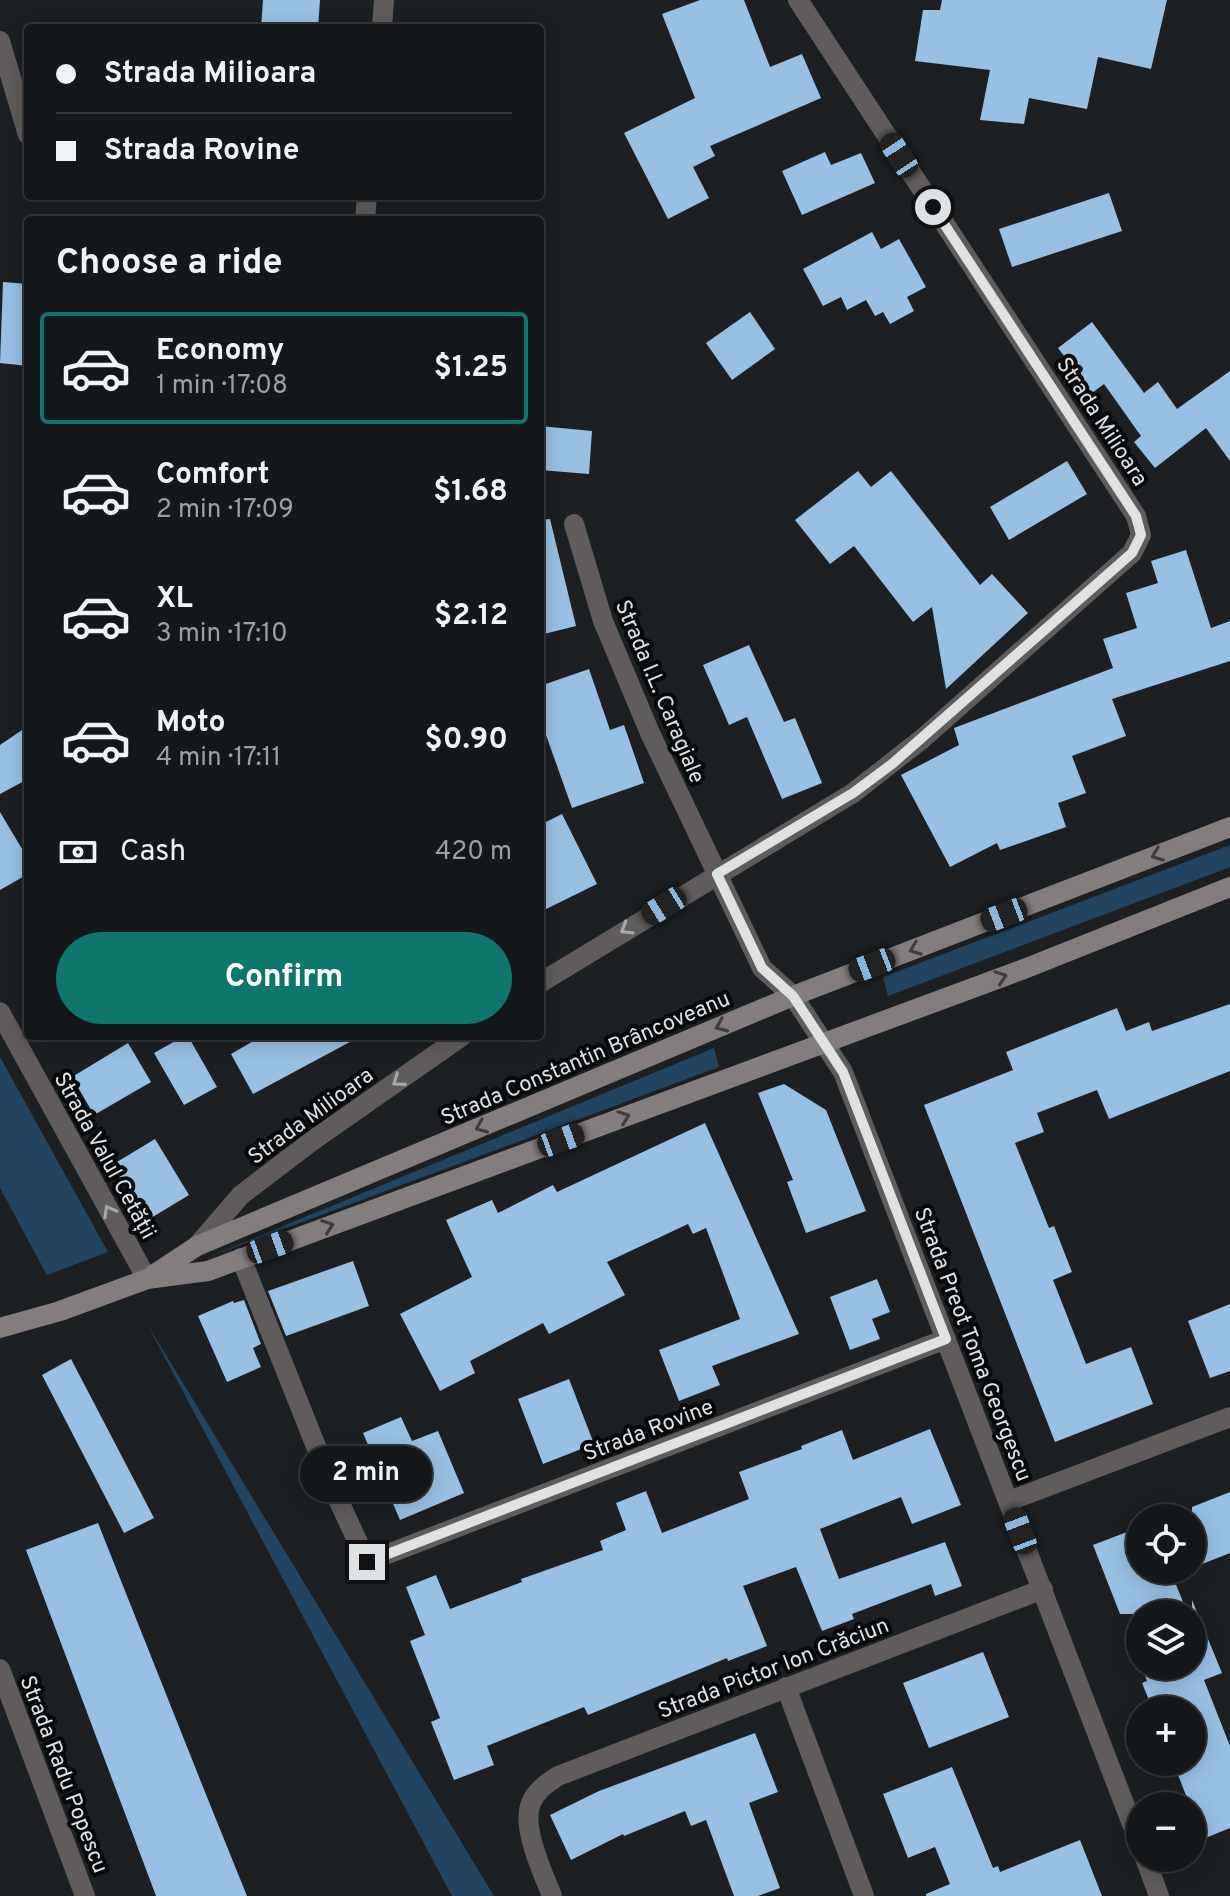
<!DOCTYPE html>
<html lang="en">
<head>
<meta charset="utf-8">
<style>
	body { margin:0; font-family:Overpass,sans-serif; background:#222527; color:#f1f3f6; height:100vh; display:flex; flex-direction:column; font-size:30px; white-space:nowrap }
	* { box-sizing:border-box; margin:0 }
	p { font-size:26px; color:#9da0a2 }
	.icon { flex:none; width:44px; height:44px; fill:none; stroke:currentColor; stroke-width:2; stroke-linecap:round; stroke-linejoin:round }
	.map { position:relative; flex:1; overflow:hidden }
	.drawer { position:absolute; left:24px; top:216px; width:520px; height:824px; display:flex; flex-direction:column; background:#15181a; border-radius:8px; box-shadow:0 4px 20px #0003,0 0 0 2px #343739 }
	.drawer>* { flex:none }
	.top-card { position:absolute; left:24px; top:24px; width:520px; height:176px; border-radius:8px; box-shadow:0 4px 20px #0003,0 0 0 2px #343739; display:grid; align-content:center; height:176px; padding:0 32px; background:#15181a }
	.fabs { position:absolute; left:1126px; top:1504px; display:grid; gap:16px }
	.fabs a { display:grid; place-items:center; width:80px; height:80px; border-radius:50%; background:#15181a; box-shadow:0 4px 20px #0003,0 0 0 2px #343739; font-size:40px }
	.end { position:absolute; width:36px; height:36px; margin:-18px; border:10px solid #dfe2e4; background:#111; box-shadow:0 0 0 4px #111 }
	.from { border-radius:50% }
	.bubble { position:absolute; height:56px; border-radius:28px; background:#15181a; box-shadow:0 4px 20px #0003,0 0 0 2px #343739; font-size:26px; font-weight:700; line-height:56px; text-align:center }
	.car { position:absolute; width:24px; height:48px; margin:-24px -12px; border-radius:10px; box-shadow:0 0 6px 2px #0007; background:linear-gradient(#222 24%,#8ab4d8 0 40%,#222 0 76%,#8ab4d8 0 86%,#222 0) }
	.top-card b { display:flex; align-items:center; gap:28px; height:76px; font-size:30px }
	.top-card b+b { border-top:2px solid #343739 }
	.top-card i { width:20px; height:20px; background:#f1f3f6 }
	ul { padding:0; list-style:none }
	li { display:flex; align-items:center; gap:24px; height:112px; margin:0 16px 12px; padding:0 16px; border:4px solid transparent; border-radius:8px }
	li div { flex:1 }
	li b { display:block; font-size:30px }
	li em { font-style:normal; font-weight:700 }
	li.on { border-color:#0f766e }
	li>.icon { width:72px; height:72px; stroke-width:1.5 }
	h2 { padding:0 32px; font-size:36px; line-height:96px }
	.pay { display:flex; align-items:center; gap:20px; height:88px; padding:0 32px; font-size:30px }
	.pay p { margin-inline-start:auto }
	.action { display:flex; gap:16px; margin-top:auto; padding:16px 32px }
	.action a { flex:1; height:92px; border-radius:48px; background:#0f766e; color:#fff; font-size:32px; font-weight:700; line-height:92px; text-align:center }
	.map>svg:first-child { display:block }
	.green { fill:#214561 }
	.building { fill:#98c0e3 }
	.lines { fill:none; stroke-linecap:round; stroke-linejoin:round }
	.minor { stroke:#5f5c5b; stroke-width:20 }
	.secondary { stroke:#837e7d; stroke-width:20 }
	.oneway { stroke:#3f3e3e }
	.oneway2 { stroke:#a5a6a6 }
	.route { stroke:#dfe2e4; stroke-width:10 }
	.labels { text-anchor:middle; stroke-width:8; stroke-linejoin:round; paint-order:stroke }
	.street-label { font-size:22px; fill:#dfe2e4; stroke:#08090b }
</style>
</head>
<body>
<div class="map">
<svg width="1230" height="1896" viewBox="0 0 1230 1896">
	<rect width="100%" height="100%" fill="#1c2023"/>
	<g class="green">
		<path d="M1230,845V867L888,996L883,977Z"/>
		<path d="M714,1048L719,1067L208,1257Z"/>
		<path d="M0,1057L108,1252L47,1275L0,1188Z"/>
		<path d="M146,1322L494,1896H452Z"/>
	</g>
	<g class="building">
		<path d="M263,0H320L318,28H261Z"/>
		<path d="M700,0H744L770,67L802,54L821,98L710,146L715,156L693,167L709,198L668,219L624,133L695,98L662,14Z"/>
		<path d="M942,0H1167L1151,69L1098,57L1087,109L1029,98L1024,124L980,120L990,70L915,61L923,10H940Z"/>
		<path d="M825,152L831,165L861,153L875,183L802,215L782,171Z"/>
		<path d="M1109,193L1122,231L1012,267L999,229Z"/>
		<path d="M872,232L881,249L899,239L926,287L907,297L914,311L890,324L883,312L875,316L866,300L847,310L841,297L823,306L803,269Z"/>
		<path d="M3,282L28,284V366L0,363Z"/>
		<path d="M750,312L775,349L732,380L706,343Z"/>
		<path d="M1092,322L1144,393L1158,382L1177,409L1230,371V461L1206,428L1155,468L1134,442L1141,436L1104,384L1092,393L1058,348Z"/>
		<path d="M540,426L592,431L589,474L540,470Z"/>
		<path d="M1067,461L1087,494L1009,540L990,507Z"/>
		<path d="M858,471L871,487L891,471L980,585L992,574L1028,613L946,689L932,607L913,622L854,546L830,564L795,520Z"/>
		<path d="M550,519L576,626L540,635V520Z"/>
		<path d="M1186,550L1211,628L1230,621V661L1112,699L1126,736L1072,756L1086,793L1058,803L1066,827L1000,850L997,843L950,867L901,775L959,745L954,728L1113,668L1103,639L1137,628L1126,593L1158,583L1151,561Z"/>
		<path d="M749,645L784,722L795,718L822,783L782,799L747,717L729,725L703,665Z"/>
		<path d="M589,669L610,730L624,725L644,783L572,808L546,735L540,737V686Z"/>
		<path d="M28,726V779L0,794V745Z"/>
		<path d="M0,812L28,859V874L0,890Z"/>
		<path d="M562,814L597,884L540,912V825Z"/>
		<path d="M1230,1004V1071L1109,1119L1097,1090L1037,1113L1044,1132L1015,1143L1049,1228L1054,1226L1072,1272L1053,1280L1086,1364L1131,1347L1153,1404L1055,1442L924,1105L1013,1070L1006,1052L1117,1008L1126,1031L1149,1022L1152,1031Z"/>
		<path d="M184,1036H188L217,1087L184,1105L154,1053Z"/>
		<path d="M262,1036H361L253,1094L231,1054Z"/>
		<path d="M128,1043L151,1082L94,1115L72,1077Z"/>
		<path d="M784,1084L826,1110L866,1211L806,1233L787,1182L793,1180L758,1093Z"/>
		<path d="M705,1123L799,1334L712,1366L720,1385L679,1401L659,1350L740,1319L706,1228L693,1234L688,1224L607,1262L625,1295L549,1334L543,1323L470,1361L475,1373L440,1391L400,1314L472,1277L446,1220L492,1200L498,1213L553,1185L557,1192Z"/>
		<path d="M155,1139L189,1195L146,1221L112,1165Z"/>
		<path d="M353,1261L369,1306L286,1336L268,1291Z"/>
		<path d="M877,1279L890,1312L872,1319L880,1339L850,1350L830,1297Z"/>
		<path d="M244,1300L261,1344L253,1348L261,1367L227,1382L198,1316L233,1301L234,1303Z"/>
		<path d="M1230,1304V1371L1210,1378L1188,1321Z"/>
		<path d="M71,1359L154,1518L124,1533L42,1375Z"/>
		<path d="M569,1379L594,1444L543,1464L518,1399Z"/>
		<path d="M401,1417L412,1441L438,1431L464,1493L400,1520L363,1433Z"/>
		<path d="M930,1429L961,1505L912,1524L901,1497L820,1529L839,1579L945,1542L962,1586L935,1596L931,1584L852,1614L854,1619L822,1631L796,1567L743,1586L767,1646L728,1661L727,1658L588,1715L584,1707L487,1746L494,1765L454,1780L431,1722L440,1718L410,1641L425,1635L406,1587L436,1575L450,1609L522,1582L521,1579L603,1550L600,1541L626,1530L616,1503L646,1491L662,1533L749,1499L739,1472L802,1449L801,1446L842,1430L853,1460Z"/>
		<path d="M1230,1492V1553L1192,1568V1507Z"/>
		<path d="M98,1523L207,1797L247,1896H156L26,1550Z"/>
		<path d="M1140,1527V1570H1170L1188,1614H1120L1093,1545Z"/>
		<path d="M1192,1600L1222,1673L1204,1680L1230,1746V1828L1203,1839L1173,1762H1192V1710H1153L1142,1683L1147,1681L1141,1666H1192Z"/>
		<path d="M983,1652L1009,1717L929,1748L903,1683Z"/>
		<path d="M755,1733L778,1792L749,1803L780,1888L758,1896H734L706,1820L691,1826L685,1811L624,1836L623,1834L571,1860L550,1815L599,1791Z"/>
		<path d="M952,1767L993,1868L998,1866L1000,1872L1080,1840L1102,1896H926V1894L950,1884L935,1847L908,1858L883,1794Z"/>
	</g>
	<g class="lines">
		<g class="minor">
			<path d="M382,28L384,0"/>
			<path d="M0,41L28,135"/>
			<path d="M365,220L367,196"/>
			<path d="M574,524L603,621L650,733L762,968L793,996L843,1072L1140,1845"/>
			<path d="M540,983L853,793L922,739L1132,553L1141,535L1136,516L798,0"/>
			<path d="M0,1012L147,1279"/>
			<path d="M197,1246L241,1195L312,1141L462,1036"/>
			<path d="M241,1258L331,1484L367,1562L946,1339"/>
			<path d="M1009,1501L1230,1417"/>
			<path d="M0,1669L85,1896"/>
			<path d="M786,1687L864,1896"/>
			<path d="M1145,1858L1159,1896"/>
			<path d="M552,1896C543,1873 521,1827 531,1803C536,1790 548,1783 558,1776L1043,1589"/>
		</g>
		<g class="secondary">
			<path d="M153,1275L197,1246L793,996L1230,827"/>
			<path d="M0,1328L60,1311L147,1279L208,1271L1024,969L1230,887"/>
		</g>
	</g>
	<defs><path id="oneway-chevron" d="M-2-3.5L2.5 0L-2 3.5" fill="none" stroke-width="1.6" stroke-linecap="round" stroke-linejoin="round" transform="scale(2)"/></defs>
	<g class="oneway">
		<use href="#oneway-chevron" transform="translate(1157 855) rotate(159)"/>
		<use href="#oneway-chevron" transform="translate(915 949) rotate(159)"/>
		<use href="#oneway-chevron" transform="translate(1001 977) rotate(-20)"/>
		<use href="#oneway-chevron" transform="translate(721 1026) rotate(157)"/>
		<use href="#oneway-chevron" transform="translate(624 1117) rotate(-20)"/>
		<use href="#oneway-chevron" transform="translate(481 1127) rotate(157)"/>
		<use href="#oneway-chevron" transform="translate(328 1226) rotate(-20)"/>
	</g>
	<g class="oneway2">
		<use href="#oneway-chevron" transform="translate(626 929) rotate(149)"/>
		<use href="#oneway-chevron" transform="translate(398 1081) rotate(145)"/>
		<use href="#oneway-chevron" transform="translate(109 1211) rotate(-119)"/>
	</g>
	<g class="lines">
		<path class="route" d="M367,1562L946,1339L843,1072L793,996L762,968L717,874L853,793L892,764L1132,553L1141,535L1136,516L933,207"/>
	</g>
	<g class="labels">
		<g class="street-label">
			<text transform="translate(1103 421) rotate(57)" y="8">Strada Milioara</text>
			<text transform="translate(661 691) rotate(67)" y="8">Strada I.L. Caragiale</text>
			<text transform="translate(585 1057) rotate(-23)" y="8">Strada Constantin Brâncoveanu</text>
			<text transform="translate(310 1115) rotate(-36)" y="8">Strada Milioara</text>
			<text transform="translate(106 1155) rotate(61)" y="8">Strada Valul Cetății</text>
			<text transform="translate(974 1344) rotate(69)" y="8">Strada Preot Toma Georgescu</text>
			<text transform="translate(648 1429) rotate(-21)" y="8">Strada Rovine</text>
			<text transform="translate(773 1667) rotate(-21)" y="8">Strada Pictor Ion Crăciun</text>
			<text transform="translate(65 1774) rotate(69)" y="8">Strada Radu Popescu</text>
		</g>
	</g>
</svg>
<div class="fabs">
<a><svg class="icon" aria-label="locate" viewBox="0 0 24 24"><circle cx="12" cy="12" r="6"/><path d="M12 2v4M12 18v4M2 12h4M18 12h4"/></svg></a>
<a><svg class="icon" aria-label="layers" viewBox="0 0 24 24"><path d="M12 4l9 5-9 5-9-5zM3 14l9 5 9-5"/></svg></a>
<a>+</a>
<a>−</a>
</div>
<i class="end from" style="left:933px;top:207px"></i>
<i class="end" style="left:367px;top:1562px"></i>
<div class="bubble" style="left:300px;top:1446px;width:132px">2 min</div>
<i class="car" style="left:899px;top:155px;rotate:327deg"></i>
<i class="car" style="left:664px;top:906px;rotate:238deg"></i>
<i class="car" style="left:1004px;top:915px;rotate:249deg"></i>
<i class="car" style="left:872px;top:965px;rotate:249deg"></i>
<i class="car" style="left:561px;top:1140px;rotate:70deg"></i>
<i class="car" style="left:270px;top:1247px;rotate:70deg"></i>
<i class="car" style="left:1020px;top:1531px;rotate:339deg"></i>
<div class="top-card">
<b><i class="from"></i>Strada Milioara</b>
<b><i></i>Strada Rovine</b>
</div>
<section class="drawer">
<h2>Choose a ride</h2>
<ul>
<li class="on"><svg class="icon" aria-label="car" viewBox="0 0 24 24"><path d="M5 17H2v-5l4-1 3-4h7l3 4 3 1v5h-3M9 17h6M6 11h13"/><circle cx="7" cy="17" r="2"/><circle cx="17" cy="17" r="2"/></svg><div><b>Economy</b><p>1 min · 17:08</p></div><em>$1.25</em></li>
<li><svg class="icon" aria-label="car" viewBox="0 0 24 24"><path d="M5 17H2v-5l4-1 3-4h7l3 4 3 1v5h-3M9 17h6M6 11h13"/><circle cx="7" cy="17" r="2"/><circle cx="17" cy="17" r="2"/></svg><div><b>Comfort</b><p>2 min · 17:09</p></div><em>$1.68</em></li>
<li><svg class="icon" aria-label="car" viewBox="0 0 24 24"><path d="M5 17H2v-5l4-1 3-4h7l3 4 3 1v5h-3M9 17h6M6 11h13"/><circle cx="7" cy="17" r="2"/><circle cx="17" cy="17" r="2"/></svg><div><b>XL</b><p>3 min · 17:10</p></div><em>$2.12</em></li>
<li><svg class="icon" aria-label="car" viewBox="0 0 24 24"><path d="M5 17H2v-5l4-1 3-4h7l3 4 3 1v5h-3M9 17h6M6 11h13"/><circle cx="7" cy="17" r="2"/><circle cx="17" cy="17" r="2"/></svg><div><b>Moto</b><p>4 min · 17:11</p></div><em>$0.90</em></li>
</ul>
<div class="pay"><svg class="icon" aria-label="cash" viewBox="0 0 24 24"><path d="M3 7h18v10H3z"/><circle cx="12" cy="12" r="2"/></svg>Cash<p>420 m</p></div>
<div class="action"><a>Confirm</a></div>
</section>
</div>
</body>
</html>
